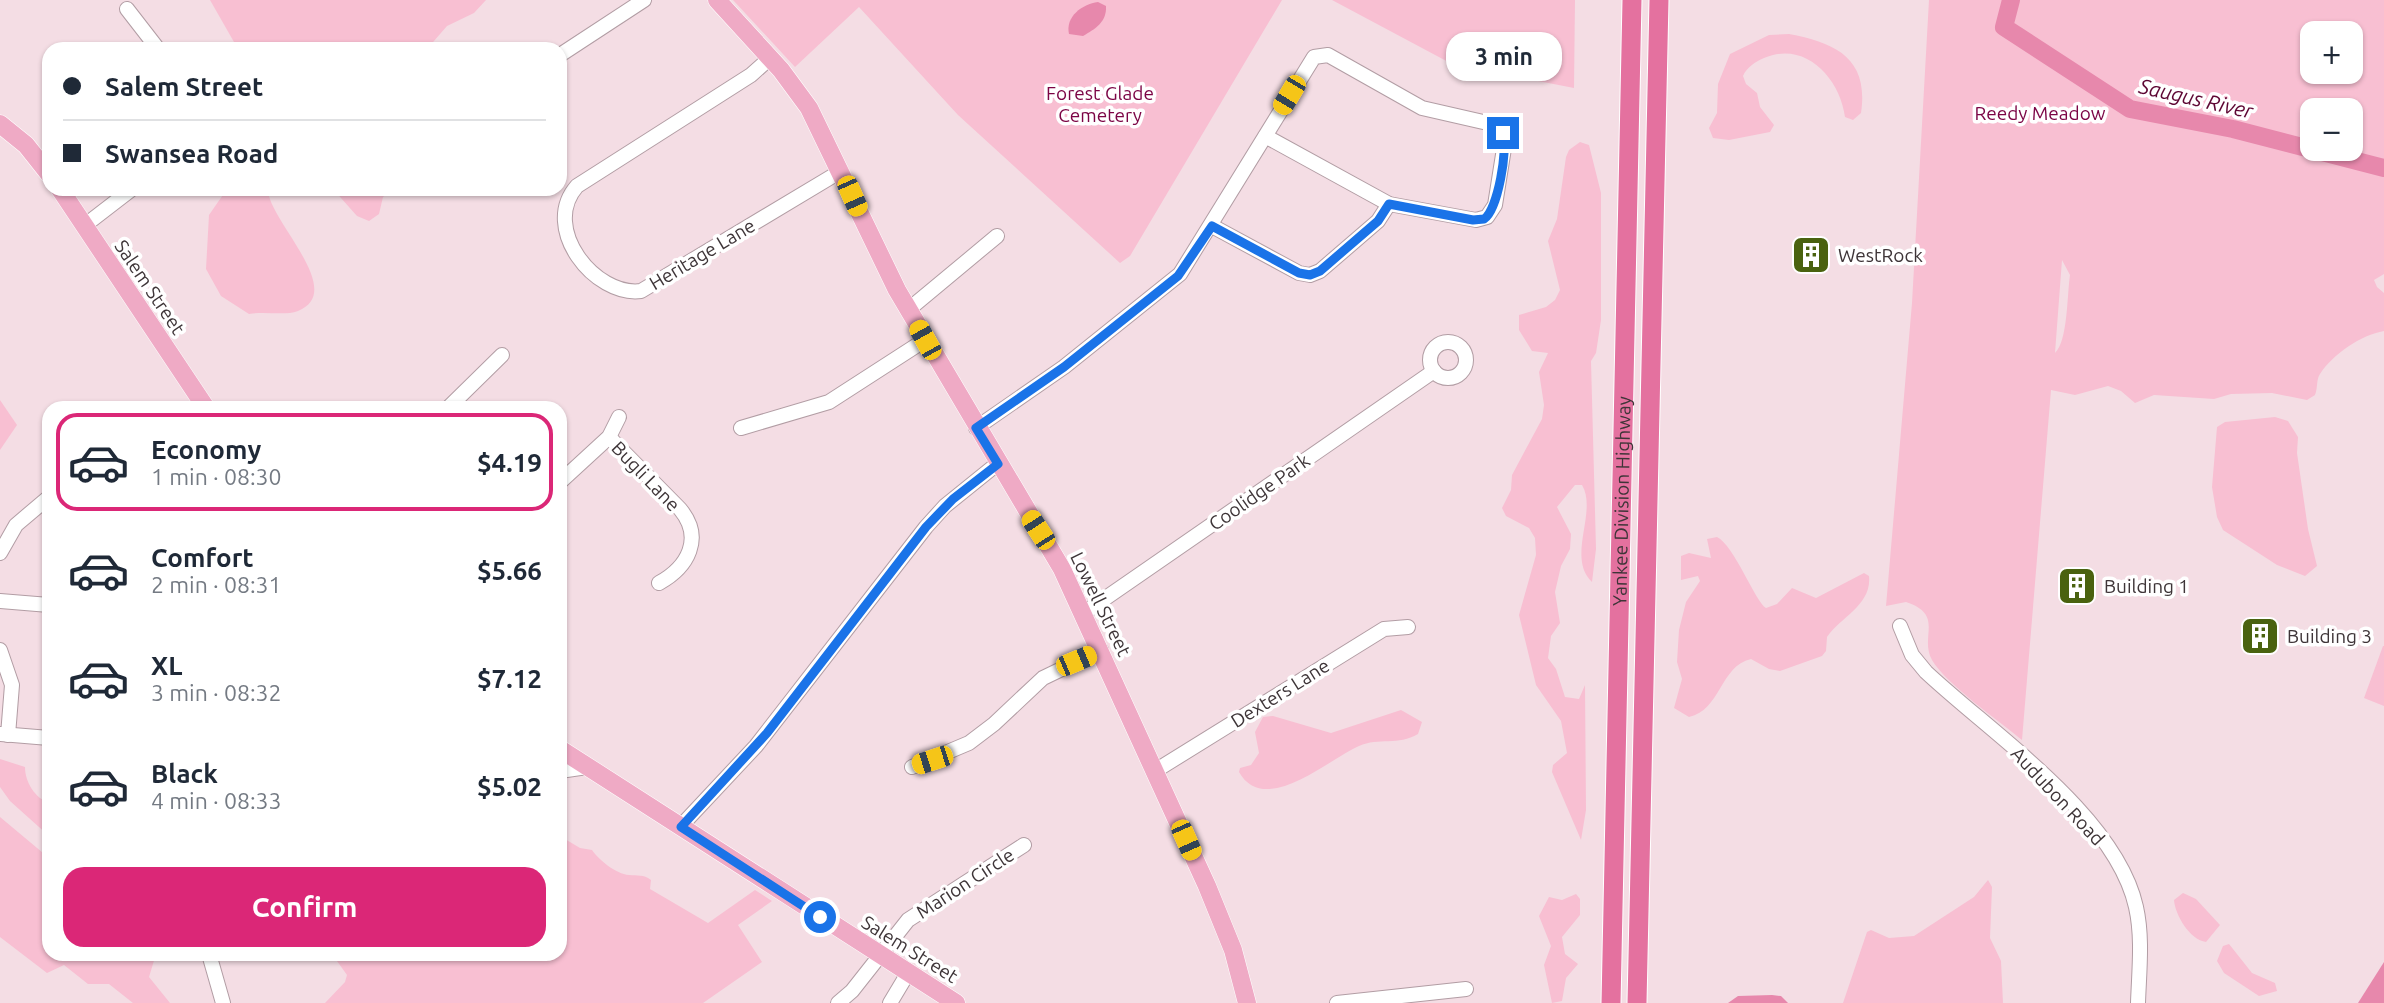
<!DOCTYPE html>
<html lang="en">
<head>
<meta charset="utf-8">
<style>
	body { margin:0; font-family:Ubuntu,sans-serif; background:#f6f6f7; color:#1f2937; height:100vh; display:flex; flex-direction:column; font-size:26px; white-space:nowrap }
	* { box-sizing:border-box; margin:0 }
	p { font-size:23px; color:#747a83 }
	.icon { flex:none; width:38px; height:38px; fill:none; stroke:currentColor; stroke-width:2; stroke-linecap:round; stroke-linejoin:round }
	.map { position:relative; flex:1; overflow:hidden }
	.details { position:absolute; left:42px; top:401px; width:525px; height:560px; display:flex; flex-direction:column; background:#fff; border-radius:21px; box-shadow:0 2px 5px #0004 }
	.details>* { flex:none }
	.banner { position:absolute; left:42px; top:42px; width:525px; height:154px; border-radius:21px; box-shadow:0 2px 5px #0004; display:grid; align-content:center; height:154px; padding:0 21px; background:#fff }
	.controls { position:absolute; left:2300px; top:21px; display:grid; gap:14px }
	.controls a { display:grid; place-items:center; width:63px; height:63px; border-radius:14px; background:#fff; box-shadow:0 2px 5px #0004; font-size:35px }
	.end { position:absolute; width:32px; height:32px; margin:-16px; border:9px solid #1a73e8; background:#fff; box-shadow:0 0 0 4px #fff }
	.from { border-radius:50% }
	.bubble { position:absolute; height:49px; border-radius:21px; background:#fff; box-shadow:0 2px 5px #0004; font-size:23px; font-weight:700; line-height:49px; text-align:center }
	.car { position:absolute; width:21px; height:42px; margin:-21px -10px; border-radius:9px; box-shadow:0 0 5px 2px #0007; background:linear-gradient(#f5c518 24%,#345 0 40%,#f5c518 0 76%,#345 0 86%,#f5c518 0) }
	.banner b { display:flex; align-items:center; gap:24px; height:66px; font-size:26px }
	.banner b+b { border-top:2px solid #e0e1e3 }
	.banner i { width:18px; height:18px; background:#1f2937 }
	ul { padding:12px 0 0; list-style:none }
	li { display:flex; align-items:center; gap:21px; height:98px; margin:0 14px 10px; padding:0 7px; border:4px solid transparent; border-radius:21px }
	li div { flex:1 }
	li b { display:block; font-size:26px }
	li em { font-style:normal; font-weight:700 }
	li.active { border-color:#db2777 }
	li>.icon { width:63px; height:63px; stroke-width:1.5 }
	.action { display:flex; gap:14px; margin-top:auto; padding:14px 21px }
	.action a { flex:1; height:80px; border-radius:21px; background:#db2777; color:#fff; font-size:28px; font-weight:700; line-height:80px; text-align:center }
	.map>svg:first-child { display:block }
	.green { fill:#f8bfd2; fill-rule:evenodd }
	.water { fill:#e788ac }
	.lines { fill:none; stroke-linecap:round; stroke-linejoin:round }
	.river { stroke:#e788ac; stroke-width:18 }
	.minor-casing { stroke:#b29da4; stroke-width:16 }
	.major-casing { stroke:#fff; stroke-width:19 }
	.highway-casing { stroke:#fff; stroke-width:21 }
	.minor { stroke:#fff; stroke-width:14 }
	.major { stroke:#efaac5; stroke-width:18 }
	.highway { stroke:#e4719f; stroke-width:19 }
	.route { stroke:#1a73e8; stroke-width:9 }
	.labels { text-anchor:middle; stroke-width:7; stroke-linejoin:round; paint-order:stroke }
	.park-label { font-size:19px; fill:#7b0445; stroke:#fff }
	.street-label { font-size:19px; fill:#3e3538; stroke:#fff }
	.poi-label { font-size:19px; fill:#3e3538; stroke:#fff; text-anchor:start }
	.water-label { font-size:21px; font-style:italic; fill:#5e0734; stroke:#fff }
</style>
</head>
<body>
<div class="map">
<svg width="2384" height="1003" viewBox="0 0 2384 1003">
	<rect width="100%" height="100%" fill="#f4dde4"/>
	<g class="green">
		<path d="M210,0H486L474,13L447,26L427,49H238Z"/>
		<path d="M733,0H1282L1130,256L1120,263L958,115L859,7L795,67Z"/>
		<path d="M1332,0H1575L1574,88L1452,64Z"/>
		<path d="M1929,0H2384V274L2374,280L2377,287L2384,293V331C2361,335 2333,354 2320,374C2316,380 2318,388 2315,395L2307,400L2272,393L2231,394L2214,399L2154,395L2135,403L2121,391L2108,386L2075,395L2051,390L2022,740C1999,721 1946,684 1932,660C1919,636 1945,615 1906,602L1886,606L1912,303ZM2350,33V72H2312V33ZM2312,110H2350V149H2312ZM2062,260L2070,275C2067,294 2068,341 2055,353Z"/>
		<path d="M1789,34C1837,43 1869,59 1861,113L1853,120L1845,117C1840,78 1805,40 1764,58C1755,62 1747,67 1743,76L1746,84L1757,93L1760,107L1774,125L1770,132L1729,140L1713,138L1709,128L1717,113L1718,84L1730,54L1769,35Z"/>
		<path d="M1580,142L1589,145L1601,193V320L1596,353L1591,361L1596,549L1592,582C1566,557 1598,512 1582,485H1575L1557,507L1571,534L1570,549L1561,566L1555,592L1560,623L1551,636L1548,658L1556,669L1565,697L1579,699L1585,685L1586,810L1581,840L1552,772L1553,765L1567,753L1561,721L1536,685L1519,615L1536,555L1535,538L1529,528L1506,516L1502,508L1511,490L1512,475L1542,419L1544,405L1539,372L1548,353L1532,351L1519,330V315L1546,307L1555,300L1560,290L1548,241L1557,219L1566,157L1569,150Z"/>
		<path d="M227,189H268C267,219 348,291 298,311C285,316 265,311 249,314L221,296L206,269L209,215Z"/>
		<path d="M333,189H393L383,197L379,214L369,221L357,216Z"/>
		<path d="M0,400L17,425L0,450Z"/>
		<path d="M2275,417L2288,421L2298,437L2297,453L2308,529L2317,566L2305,576L2277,565L2223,530L2217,517L2212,487L2217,427L2225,422Z"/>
		<path d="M1717,537C1734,545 1756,603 1766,608L1777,604L1792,588L1816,598L1864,573L1869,576C1872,605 1841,617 1827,637L1826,651L1822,656L1780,671L1769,669L1751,659C1720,666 1721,710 1689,717L1674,708L1682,679L1677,662L1679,630L1686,602L1700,581L1698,576L1681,580V556L1689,553L1711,558L1707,539Z"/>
		<path d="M2383,646H2384V706L2364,698Z"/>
		<path d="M1401,710L1422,722L1418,734C1398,746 1379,737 1359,746C1330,758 1265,818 1239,772L1240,768L1251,765L1259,753L1255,732L1263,717L1273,716L1331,733Z"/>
		<path d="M0,759L25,767C25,782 35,798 49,803V836L10,801L0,787Z"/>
		<path d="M0,817L49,858V954H156L149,977L170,1003H133L109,984H88L64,965L47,973L0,937Z"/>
		<path d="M560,836L580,848L592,850C599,860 616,874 629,875C638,876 643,874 651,880L650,889L708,923L755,890L772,901L738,925L762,962L703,1003H325L345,982L347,975L332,954H560Z"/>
		<path d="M1988,880L1992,887L1990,938L2001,961L2003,1003H1843L1867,932L1871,930L1889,938L1914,936L1974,897Z"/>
		<path d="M2183,893L2196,899L2220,925L2206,942C2190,940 2175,915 2174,900Z"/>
		<path d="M1576,894L1580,899V915L1562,937L1565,954L1578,964L1566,978L1562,1001L1552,1003L1544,965L1551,946L1539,916L1549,897L1562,900Z"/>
		<path d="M2229,944L2252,973L2275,983L2277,991L2259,996L2224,973L2217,961L2223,946Z"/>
	</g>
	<g class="water">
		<path d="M1098,2L1106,6C1107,22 1095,29 1083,36L1069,34C1065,17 1082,4 1098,2Z"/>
		<path d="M2384,962V1003H2358Z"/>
		<path d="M1772,995L1781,996L1788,1003H1728L1738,996Z"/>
	</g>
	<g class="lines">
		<path class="river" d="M2011,0L2004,27L2130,109L2233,129L2384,168"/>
		<defs>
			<g id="minor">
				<path d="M127,9L158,49"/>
				<path d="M560,55L644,0"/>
				<path d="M770,58L751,75L577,186C540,228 595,297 641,291L841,171"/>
				<path d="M84,226L132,189"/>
				<path d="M1212,226L1299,273L1310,275L1320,271L1378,221L1389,204"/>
				<path d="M908,310L997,236"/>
				<circle cx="1448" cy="360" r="18"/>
				<path d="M448,408L502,355"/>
				<path d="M741,428L829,402L925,340"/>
				<path d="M976,428L1064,367L1180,274L1314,57L1328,55L1422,108L1492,124L1500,129L1505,142L1495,205L1487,217L1476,220L1389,204L1265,136"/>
				<path d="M609,437L680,509C704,538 688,567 659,583"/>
				<path d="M560,482L609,437L619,417"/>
				<path d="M0,553L16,525L49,497"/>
				<path d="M0,601L49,605"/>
				<path d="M1084,613L1434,371"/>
				<path d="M1900,626L1912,655L1926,672C1992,734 2116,816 2136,907C2143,938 2139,972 2138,1003"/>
				<path d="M0,650L12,685L8,735"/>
				<path d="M1,734L49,738"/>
				<path d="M912,767L969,743L994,724L1043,678L1101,650"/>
				<path d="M560,771L587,767"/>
				<path d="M1155,771L1384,629L1408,627"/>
				<path d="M681,826L756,746L926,527L945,506L997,464"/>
				<path d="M209,954L223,1003"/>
				<path d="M838,1003L852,991L908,920L1024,845"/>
				<path d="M890,1003L908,973"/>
				<path d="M1337,1003L1466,989"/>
			</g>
			<g id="major">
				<path d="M717,0L781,70L809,108L897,290L1062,569L1207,886L1233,950L1247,1003"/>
				<path d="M0,124L26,145L49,174"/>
				<path d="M60,189L206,408"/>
				<path d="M560,749L956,1003"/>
			</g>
			<g id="highway">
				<path id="s1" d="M1611,1003L1632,0"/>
				<path d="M1637,1003L1659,0"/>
			</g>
		</defs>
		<use href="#minor" class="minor-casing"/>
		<use href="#major" class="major-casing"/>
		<use href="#highway" class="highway-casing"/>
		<use href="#minor" class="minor"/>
		<use href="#major" class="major"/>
		<use href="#highway" class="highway"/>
	</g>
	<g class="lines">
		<path class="route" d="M820,917L681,827L767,733L926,527L953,499L998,464L976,428L1064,367L1178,276L1212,226L1299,273L1310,275L1320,271L1378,221L1389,204L1473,220L1484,219C1498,210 1508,149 1503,133"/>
	</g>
	<defs>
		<symbol id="building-square" viewBox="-11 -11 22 22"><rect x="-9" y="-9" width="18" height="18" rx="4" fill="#4a620f" stroke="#fff"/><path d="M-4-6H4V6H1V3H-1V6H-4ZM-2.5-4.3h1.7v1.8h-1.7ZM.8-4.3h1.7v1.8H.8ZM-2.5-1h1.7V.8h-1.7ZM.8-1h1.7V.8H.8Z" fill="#fff"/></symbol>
	</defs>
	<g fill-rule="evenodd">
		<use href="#building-square" x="1789" y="233" width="44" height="44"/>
		<use href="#building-square" x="2055" y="564" width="44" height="44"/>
		<use href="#building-square" x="2238" y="614" width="44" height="44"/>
	</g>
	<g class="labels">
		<g class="park-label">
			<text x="1100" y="100">Forest Glade<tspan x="1100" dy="22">Cemetery</tspan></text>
			<text x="2040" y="120">Reedy Meadow</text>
		</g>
		<g class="street-label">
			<text transform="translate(702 254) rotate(-31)" y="7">Heritage Lane</text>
			<text transform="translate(150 287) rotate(56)" y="7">Salem Street</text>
			<text transform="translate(646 476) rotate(46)" y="7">Bugli Lane</text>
			<text transform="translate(1259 492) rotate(-35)" y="7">Coolidge Park</text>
			<text dy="7" stroke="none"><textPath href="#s1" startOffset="502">Yankee Division Highway</textPath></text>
			<text transform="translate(1101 604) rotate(64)" y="7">Lowell Street</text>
			<text transform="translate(1280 693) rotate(-32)" y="7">Dexters Lane</text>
			<text transform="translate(2058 796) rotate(47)" y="7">Audubon Road</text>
			<text transform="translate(965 883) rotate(-33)" y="7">Marion Circle</text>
			<text transform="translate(910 949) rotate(32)" y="7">Salem Street</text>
		</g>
		<g class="poi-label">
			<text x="1838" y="262">WestRock</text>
			<text x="2104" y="593">Building 1</text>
			<text x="2287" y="643">Building 3</text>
		</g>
		<g class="water-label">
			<text transform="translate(2196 99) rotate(13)" y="7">Saugus River</text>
		</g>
	</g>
</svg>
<div class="controls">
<a>+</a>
<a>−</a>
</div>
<i class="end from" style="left:820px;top:917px"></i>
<i class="end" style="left:1503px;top:133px"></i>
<div class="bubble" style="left:1446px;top:32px;width:116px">3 min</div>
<i class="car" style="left:1289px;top:95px;rotate:211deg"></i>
<i class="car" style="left:852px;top:196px;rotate:156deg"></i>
<i class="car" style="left:925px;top:340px;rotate:331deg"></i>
<i class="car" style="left:1038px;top:530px;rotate:327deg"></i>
<i class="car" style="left:1076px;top:661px;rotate:67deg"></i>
<i class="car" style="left:932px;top:760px;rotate:252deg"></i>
<i class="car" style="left:1186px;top:840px;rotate:156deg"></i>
<div class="banner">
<b><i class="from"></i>Salem Street</b>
<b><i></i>Swansea Road</b>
</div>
<section class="details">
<ul>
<li class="active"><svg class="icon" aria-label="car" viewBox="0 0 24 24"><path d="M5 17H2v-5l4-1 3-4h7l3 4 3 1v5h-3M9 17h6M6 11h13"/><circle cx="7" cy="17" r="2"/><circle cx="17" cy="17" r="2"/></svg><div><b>Economy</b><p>1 min · 08:30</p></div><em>$4.19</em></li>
<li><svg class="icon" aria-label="car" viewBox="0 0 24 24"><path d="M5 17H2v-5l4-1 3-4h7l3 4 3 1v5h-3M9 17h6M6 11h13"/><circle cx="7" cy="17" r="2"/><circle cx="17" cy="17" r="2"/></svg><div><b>Comfort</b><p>2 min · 08:31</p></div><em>$5.66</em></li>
<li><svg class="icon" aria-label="car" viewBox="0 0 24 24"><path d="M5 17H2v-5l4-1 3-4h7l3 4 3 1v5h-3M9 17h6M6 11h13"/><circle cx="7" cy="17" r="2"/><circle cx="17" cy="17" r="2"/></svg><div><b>XL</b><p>3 min · 08:32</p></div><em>$7.12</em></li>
<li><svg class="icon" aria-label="car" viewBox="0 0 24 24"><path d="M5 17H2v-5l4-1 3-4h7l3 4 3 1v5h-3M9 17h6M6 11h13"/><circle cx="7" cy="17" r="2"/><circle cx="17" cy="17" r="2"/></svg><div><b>Black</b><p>4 min · 08:33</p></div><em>$5.02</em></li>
</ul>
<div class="action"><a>Confirm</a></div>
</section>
</div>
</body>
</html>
